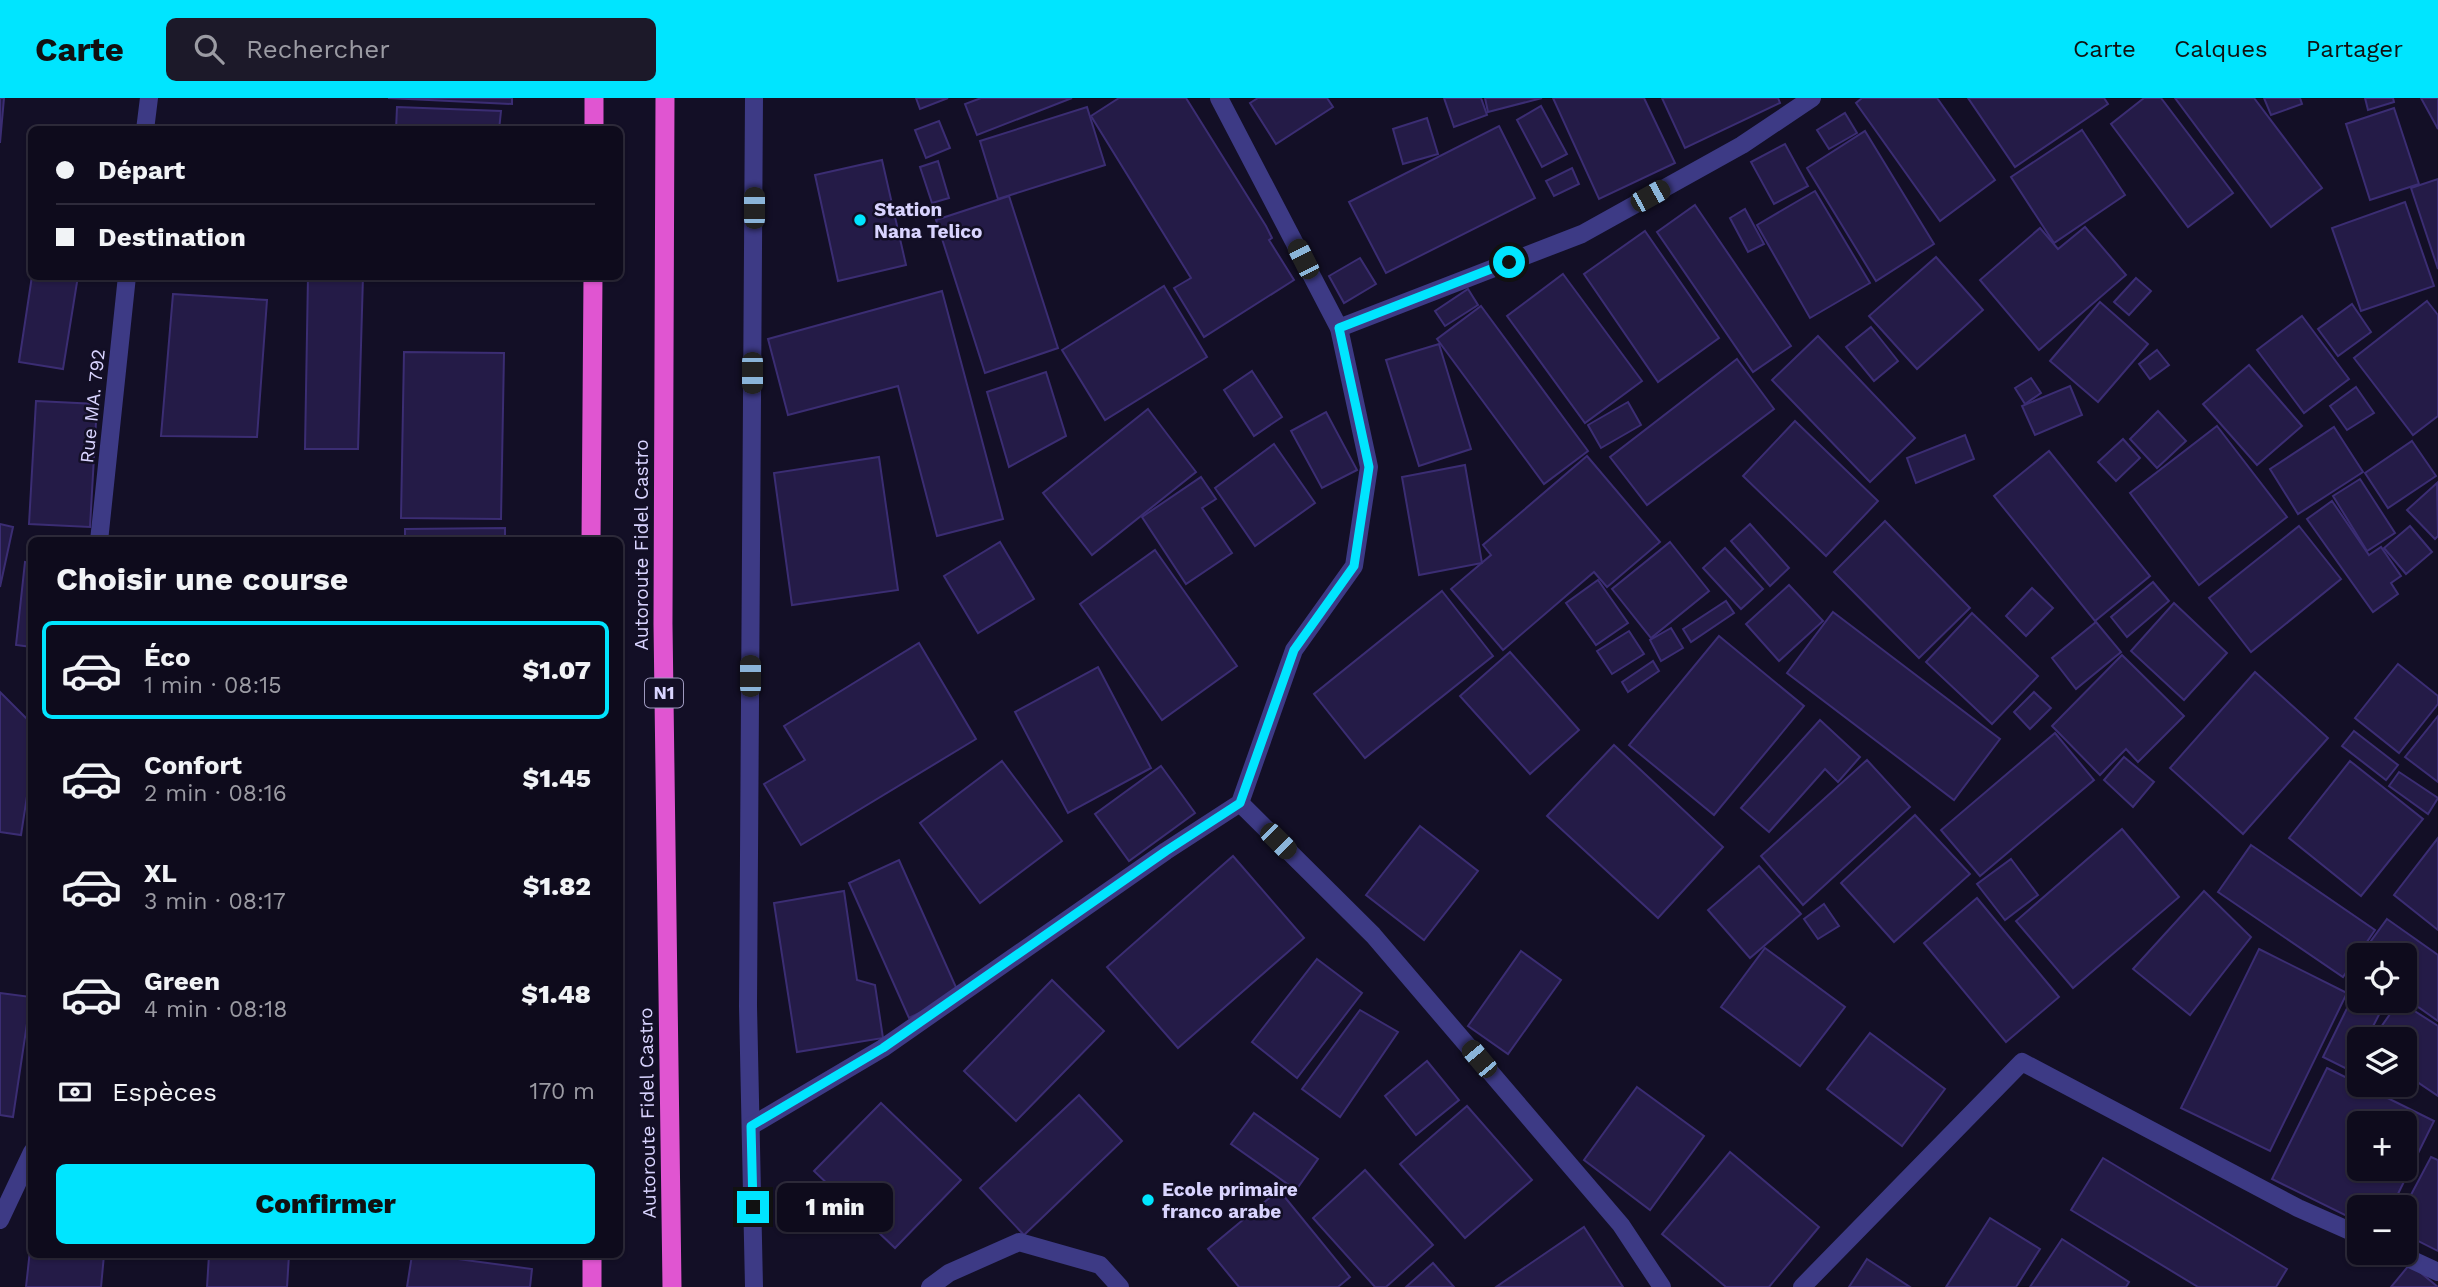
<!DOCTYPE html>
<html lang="fr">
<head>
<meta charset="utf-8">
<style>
	body { margin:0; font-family:"Work Sans",sans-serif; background:#1c1929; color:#f1f3f6; height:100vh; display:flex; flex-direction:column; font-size:26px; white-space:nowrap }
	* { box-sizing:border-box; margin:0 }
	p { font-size:23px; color:#9b9ba3 }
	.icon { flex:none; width:38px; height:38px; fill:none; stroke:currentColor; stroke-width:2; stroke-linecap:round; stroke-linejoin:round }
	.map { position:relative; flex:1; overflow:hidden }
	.panel { position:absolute; left:28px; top:439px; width:595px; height:721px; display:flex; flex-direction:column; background:#0e0b1c; border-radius:10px; box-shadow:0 2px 5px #0004,0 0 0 2px #2e2b3b }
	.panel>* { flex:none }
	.hud { position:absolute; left:28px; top:28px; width:595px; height:154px; border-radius:10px; box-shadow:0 2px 5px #0004,0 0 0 2px #2e2b3b; display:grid; align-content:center; height:154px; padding:0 28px; background:#0e0b1c }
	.buttons { position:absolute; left:2347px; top:845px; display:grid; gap:14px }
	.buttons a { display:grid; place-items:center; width:70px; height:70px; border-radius:10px; background:#0e0b1c; box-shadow:0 2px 5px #0004,0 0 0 2px #2e2b3b; font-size:35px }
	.end { position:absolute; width:32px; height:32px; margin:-16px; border:9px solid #00e5ff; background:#111; box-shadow:0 0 0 4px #111 }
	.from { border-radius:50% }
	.bubble { position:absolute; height:49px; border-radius:10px; background:#0e0b1c; box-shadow:0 2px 5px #0004,0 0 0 2px #2e2b3b; font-size:23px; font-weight:800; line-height:49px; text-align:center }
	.car { position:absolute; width:21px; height:42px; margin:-21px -10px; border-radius:9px; box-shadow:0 0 5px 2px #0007; background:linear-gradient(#222 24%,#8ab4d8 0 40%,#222 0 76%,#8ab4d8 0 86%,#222 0) }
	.hud b { display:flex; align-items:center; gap:24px; height:66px; font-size:26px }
	.hud b+b { border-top:2px solid #2e2b3b }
	.hud i { width:18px; height:18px; background:#f1f3f6 }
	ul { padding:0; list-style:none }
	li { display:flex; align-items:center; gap:21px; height:98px; margin:0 14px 10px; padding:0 14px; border:4px solid transparent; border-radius:10px }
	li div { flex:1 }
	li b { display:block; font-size:26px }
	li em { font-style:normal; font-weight:800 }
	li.current { border-color:#00e5ff }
	li>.icon { width:63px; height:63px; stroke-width:1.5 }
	h2 { padding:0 28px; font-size:32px; line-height:84px }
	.pay { display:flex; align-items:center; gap:18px; height:77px; padding:0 28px; font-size:26px }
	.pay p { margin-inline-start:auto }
	.action { display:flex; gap:14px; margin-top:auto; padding:14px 28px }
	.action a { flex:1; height:80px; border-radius:10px; background:#00e5ff; color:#111; font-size:28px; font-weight:800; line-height:80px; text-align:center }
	header { display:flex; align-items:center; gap:42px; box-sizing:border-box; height:98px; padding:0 35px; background:#00e5ff; color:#111 }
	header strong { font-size:33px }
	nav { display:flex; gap:38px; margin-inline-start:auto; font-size:24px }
	.search { width:490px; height:63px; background:#1c1929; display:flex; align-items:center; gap:18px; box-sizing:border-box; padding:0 24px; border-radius:10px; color:#9b9ba3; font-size:26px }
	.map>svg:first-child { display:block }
	.building { fill:#241b47; stroke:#3b2d73; stroke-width:2; fill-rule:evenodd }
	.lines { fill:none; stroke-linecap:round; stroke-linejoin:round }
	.service { stroke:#3d3a85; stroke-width:18 }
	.minor { stroke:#3d3a85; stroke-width:18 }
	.trunk { stroke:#e055d1; stroke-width:19 }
	.route { stroke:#00e5ff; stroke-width:9 }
	.poi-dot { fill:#00e5ff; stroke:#130f26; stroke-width:2.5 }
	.labels { text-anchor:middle; stroke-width:5; stroke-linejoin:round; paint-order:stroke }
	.shield { fill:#130f26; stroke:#9e99be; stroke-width:2 }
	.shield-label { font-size:18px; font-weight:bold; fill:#d9d4ff }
	.poi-label { font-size:19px; font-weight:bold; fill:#d9d4ff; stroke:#130f26; text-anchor:start }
	.street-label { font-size:19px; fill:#d9d4ff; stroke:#130f26 }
</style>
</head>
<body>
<header>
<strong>Carte</strong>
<div class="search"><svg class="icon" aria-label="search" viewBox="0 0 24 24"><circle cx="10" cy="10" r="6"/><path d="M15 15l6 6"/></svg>Rechercher</div>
<nav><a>Carte</a><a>Calques</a><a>Partager</a></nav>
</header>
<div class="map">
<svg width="2438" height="1189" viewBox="0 0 2438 1189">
	<rect width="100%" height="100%" fill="#130f26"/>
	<g class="building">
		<path d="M0,0H4L0,45Z"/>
		<path d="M388,0H512V6Z"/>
		<path d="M916,0H948L920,11Z"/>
		<path d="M981,0H1072L977,37L965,6Z"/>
		<path d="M1119,0H1186L1266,128L1272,140L1269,142L1294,182L1204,239L1174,190L1191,180L1091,18Z"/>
		<path d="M1258,0H1327L1333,9L1276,46L1250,5Z"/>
		<path d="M1444,0H1481L1487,17L1454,29Z"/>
		<path d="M1485,0H1542L1488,14Z"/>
		<path d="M1553,0H1644L1675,65L1599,101Z"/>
		<path d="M1662,0H1778L1780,5L1685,50Z"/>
		<path d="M1862,0H1937L1995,82L1940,123L1856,5Z"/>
		<path d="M1968,0H2104L2108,6L2015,69Z"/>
		<path d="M2144,0H2161L2233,95L2188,129L2111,26Z"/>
		<path d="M2175,0H2254L2322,90L2271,129Z"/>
		<path d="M2264,0H2300L2302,6L2271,17Z"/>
		<path d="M2365,0H2393L2394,4L2368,12Z"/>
		<path d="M2421,0H2438V31Z"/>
		<path d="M1541,8L1567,56L1542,69L1517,22Z"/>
		<path d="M397,9L501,13L499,32H396Z"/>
		<path d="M1087,9L1105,67L998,101L980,43Z"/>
		<path d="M2394,10L2419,86L2370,102L2346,26Z"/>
		<path d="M1845,15L1857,35L1829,51L1817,32Z"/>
		<path d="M1427,20L1438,56L1403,66L1393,31Z"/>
		<path d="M939,23L950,50L926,60L915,32Z"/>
		<path d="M1499,28L1535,100L1386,175L1349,104Z"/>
		<path d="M2082,32L2125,97L2054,145L2011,79Z"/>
		<path d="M1865,33L1934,146L1876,183L1807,70Z"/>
		<path d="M1785,46L1808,88L1774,106L1751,64Z"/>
		<path d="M882,62L906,167L838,183L815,77Z"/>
		<path d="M938,63L949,100L932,105L920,69Z"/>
		<path d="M1572,70L1579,86L1554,98L1546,83Z"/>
		<path d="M2438,81V171L2411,90Z"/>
		<path d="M1815,93L1870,185L1810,220L1757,127Z"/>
		<path d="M1009,98L1058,250L985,275L936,122Z"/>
		<path d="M2405,104L2434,188L2361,213L2332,130Z"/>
		<path d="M1695,107L1791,248L1753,274L1657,134Z"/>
		<path d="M1745,111L1764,146L1748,154L1730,120Z"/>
		<path d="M2085,129L2126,177L2039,252L1980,182L2040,130L2058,151Z"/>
		<path d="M1645,133L1719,240L1658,284L1584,176Z"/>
		<path d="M1936,159L1983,212L1917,271L1869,218Z"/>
		<path d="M1360,160L1376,186L1344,205L1329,178Z"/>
		<path d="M1563,176L1642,283L1585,325L1507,218Z"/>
		<path d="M32,178H78L63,271L19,264Z"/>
		<path d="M308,178H363L358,351H305Z"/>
		<path d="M2136,180L2151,193L2129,217L2114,204Z"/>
		<path d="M1164,188L1207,259L1105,322L1062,252Z"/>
		<path d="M1468,191L1478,207L1445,228L1435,213Z"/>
		<path d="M942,193L1003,421L937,438L898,288L788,317L768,241Z"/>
		<path d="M173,196L267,202L257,339L161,338Z"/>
		<path d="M2427,203L2438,217V318L2413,337L2354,260Z"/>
		<path d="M2100,204L2148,246L2098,304L2050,263Z"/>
		<path d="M2352,206L2371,234L2338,258L2318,231Z"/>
		<path d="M1481,208L1588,353L1544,386L1437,241Z"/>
		<path d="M2302,218L2349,281L2304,315L2257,252Z"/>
		<path d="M1871,229L1898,263L1874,283L1846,249Z"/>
		<path d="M1818,238L1915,340L1870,384L1772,282Z"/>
		<path d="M1439,246L1471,351L1419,368L1386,262Z"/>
		<path d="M2157,252L2169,267L2150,281L2139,266Z"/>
		<path d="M404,254L504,255L501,421L401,420Z"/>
		<path d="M1737,261L1774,311L1647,407L1610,359Z"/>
		<path d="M2249,267L2302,328L2257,367L2203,306Z"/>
		<path d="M1252,273L1282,319L1254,338L1224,292Z"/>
		<path d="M1046,274L1066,338L1009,369L987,294Z"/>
		<path d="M2031,280L2041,295L2025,306L2015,290Z"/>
		<path d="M2070,288L2082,317L2035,337L2022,308Z"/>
		<path d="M2356,289L2374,315L2347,332L2330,308Z"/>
		<path d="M36,303L97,306L90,429L29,426Z"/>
		<path d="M1628,304L1641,327L1601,350L1588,327Z"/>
		<path d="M1148,311L1196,374L1092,457L1043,395Z"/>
		<path d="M2158,313L2186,343L2157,370L2130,341Z"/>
		<path d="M1326,314L1357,372L1322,390L1291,333Z"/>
		<path d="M1795,323L1878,403L1826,458L1743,378Z"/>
		<path d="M2217,328L2287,419L2199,487L2130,395Z"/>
		<path d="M2334,329L2363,374L2298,416L2270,371Z"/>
		<path d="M1965,337L1974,361L1916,385L1907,360Z"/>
		<path d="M2123,341L2140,360L2116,383L2098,364Z"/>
		<path d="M2412,343L2436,378L2388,410L2365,375Z"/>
		<path d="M1274,346L1315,405L1255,448L1215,390Z"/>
		<path d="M2049,353L2150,478L2095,523L1994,398Z"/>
		<path d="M1587,358L1660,444L1607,489L1594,474L1503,552L1451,491L1491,457L1483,447Z"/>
		<path d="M879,359L898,492L792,507L774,375Z"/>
		<path d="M1465,367L1482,465L1419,477L1402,379Z"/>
		<path d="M1201,379L1216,401L1202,410L1232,455L1186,486L1142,419Z"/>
		<path d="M2360,381L2395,435L2367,453L2333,398Z"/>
		<path d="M2437,385L2438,438L2435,441L2407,412Z"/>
		<path d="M2332,403L2369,457L2381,449L2401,478L2391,485L2398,496L2373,514L2307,421Z"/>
		<path d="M1885,423L1970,510L1919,560L1834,474Z"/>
		<path d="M0,426L13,429L0,489Z"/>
		<path d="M1750,426L1789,470L1770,488L1731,443Z"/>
		<path d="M2299,428L2341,481L2251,554L2209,500Z"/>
		<path d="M2410,428L2432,454L2406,476L2384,450Z"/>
		<path d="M505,430V443H405V431Z"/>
		<path d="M1000,444L1034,501L978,535L944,478Z"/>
		<path d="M1670,444L1709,493L1651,540L1612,491Z"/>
		<path d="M1725,450L1763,491L1741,511L1703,470Z"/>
		<path d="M1155,452L1237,568L1162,622L1080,506Z"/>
		<path d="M25,464L32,465V549L16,547Z"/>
		<path d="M1598,482L1628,525L1596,547L1566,505Z"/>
		<path d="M2153,484L2169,503L2127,539L2111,519Z"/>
		<path d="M1789,487L1823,523L1779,563L1746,526Z"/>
		<path d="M2032,490L2053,510L2026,538L2006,518Z"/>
		<path d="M1442,493L1493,558L1365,660L1314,596Z"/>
		<path d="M1726,503L1734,515L1691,544L1683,531Z"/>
		<path d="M2174,505L2227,555L2184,602L2131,553Z"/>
		<path d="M1833,514L2000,641L1954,702L1787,575Z"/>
		<path d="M1972,515L2038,578L1992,626L1926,564Z"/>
		<path d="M2096,524L2121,554L2076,591L2052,560Z"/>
		<path d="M1671,530L1683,550L1661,563L1650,542Z"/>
		<path d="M1629,533L1644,556L1612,576L1597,553Z"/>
		<path d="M1719,538L1804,608L1714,717L1629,647Z"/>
		<path d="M919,545L976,641L801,747L764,686L805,662L784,628Z"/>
		<path d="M1510,554L1579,632L1530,676L1460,598Z"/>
		<path d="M2122,557L2184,618L2138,664L2126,651L2100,677L2052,628Z"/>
		<path d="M1653,563L1659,573L1628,594L1622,584Z"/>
		<path d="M2398,566L2438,598V606L2399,655L2355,620Z"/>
		<path d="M1098,569L1151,670L1068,715L1015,614Z"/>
		<path d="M2255,574L2328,640L2243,736L2170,670Z"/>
		<path d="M0,594L32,626V666L21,737L0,734Z"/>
		<path d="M2034,594L2051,610L2030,631L2014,614Z"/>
		<path d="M2438,618V684L2405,659Z"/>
		<path d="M1820,622L1860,659L1838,684L1825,671L1769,734L1741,710Z"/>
		<path d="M2354,633L2398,667L2386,682L2342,648Z"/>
		<path d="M2055,635L2094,682L1980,778L1941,732Z"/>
		<path d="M1614,647L1723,749L1658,820L1547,718Z"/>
		<path d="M2124,659L2154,684L2133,709L2104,682Z"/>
		<path d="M1867,662L1910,709L1803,807L1761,758Z"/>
		<path d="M1002,663L1062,743L980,805L920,725Z"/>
		<path d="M2350,663L2423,721L2361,798L2289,740Z"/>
		<path d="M1161,668L1195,715L1129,763L1095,716Z"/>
		<path d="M2399,674L2438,700L2428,716L2389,688Z"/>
		<path d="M1915,717L1970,776L1894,844L1841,785Z"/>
		<path d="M1420,728L1478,773L1424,842L1366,797Z"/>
		<path d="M2122,731L2179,799L2073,890L2016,823Z"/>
		<path d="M2438,740V832L2394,797Z"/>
		<path d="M2251,747L2375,832L2343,879L2218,794Z"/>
		<path d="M1233,758L1304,840L1178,950L1107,869Z"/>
		<path d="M2011,761L2038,797L2005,822L1977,786Z"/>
		<path d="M899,762L959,896L909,920L849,785Z"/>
		<path d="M1759,768L1801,816L1750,860L1708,812Z"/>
		<path d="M844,793L857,882L875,887L883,940L797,954L774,805Z"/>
		<path d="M2204,793L2251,839L2190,917L2133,871Z"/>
		<path d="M1977,800L2059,899L2006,944L1924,845Z"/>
		<path d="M1824,806L1839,828L1818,841L1804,821Z"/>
		<path d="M2387,821L2438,857V923L2404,899V858H2360Z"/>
		<path d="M1765,850L1845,909L1800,968L1721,909Z"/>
		<path d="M2259,851L2347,895L2270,1053L2181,1010Z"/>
		<path d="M1521,853L1561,882L1508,956L1468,928Z"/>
		<path d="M1317,861L1362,895L1297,980L1252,944Z"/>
		<path d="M1052,882L1104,933L1016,1023L964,973Z"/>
		<path d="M2359,886V903H2386L2366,942H2359V977L2323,959Z"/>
		<path d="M0,895L31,899L13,1019L0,1017Z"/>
		<path d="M2399,903L2438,928V998L2404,975V942H2372Z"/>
		<path d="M1360,912L1398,934L1340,1019L1302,991Z"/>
		<path d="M1870,935L1945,991L1902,1048L1827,991Z"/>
		<path d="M1427,963L1459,1002L1416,1037L1385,998Z"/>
		<path d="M2327,970L2434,1023L2391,1110H2359V1124L2272,1081ZM2359,1026H2404V1071H2359Z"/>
		<path d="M1637,989L1704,1038L1650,1112L1584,1062Z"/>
		<path d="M1079,997L1122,1043L1024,1137L980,1090Z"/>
		<path d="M881,1005L961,1082L895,1150L814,1073Z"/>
		<path d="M1467,1008L1532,1082L1465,1140L1400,1066Z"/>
		<path d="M1254,1015L1318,1061L1296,1092L1231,1046Z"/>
		<path d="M1730,1054L1819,1129L1769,1189H1726L1662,1136Z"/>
		<path d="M2431,1059L2438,1062V1153L2404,1136V1110Z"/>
		<path d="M2103,1060L2287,1171L2276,1189H2198L2071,1112Z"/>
		<path d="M1365,1072L1433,1147L1386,1189H1375L1313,1120Z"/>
		<path d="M1279,1092L1350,1179L1338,1189H1239L1208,1151Z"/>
		<path d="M1990,1120L2040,1151L2016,1189H1946Z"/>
		<path d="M1584,1129L1623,1189H1496Z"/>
		<path d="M2062,1141L2129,1184L2126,1189H2030Z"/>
		<path d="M30,1152L32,1157H104L101,1189H26Z"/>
		<path d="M209,1157H289L287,1189H207Z"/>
		<path d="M412,1157H428L532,1171L530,1189H407Z"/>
		<path d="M1867,1161L1910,1189H1849Z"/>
		<path d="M1433,1165L1454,1189H1406Z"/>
		<path d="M2410,1166L2438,1189H2391Z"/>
	</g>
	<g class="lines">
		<g class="service">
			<path d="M2397,1155L2438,1174"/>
			<path d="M1802,1189L2022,964L2298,1110L2359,1137"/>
		</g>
		<g class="minor">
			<path d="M754,0L748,908L754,1189"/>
			<path d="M145,32L149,0"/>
			<path d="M1339,230L1582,136L1742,47L1812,0"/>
			<path d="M99,443L127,178"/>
			<path d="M1240,705L1373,837L1621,1127L1662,1189"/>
			<path d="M751,1028L883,950L1166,753L1240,705L1294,552L1354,468L1369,369L1339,230L1219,0"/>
			<path d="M0,1122L32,1054"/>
			<path d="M930,1189L949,1175L1019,1144L1100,1167L1120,1189"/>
		</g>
		<g class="trunk">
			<path d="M665,0L663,526L672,1189"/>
			<path d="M594,32V0"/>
			<path d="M591,443L593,178"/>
			<path d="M592,1157V1189"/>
		</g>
	</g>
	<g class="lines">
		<path class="route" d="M753,1109L751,1028L883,950L1166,753L1240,705L1294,552L1354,468L1369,369L1339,230L1509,164"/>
	</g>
	<g class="poi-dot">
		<circle cx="860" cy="122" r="7"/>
		<circle cx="1148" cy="1102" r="7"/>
	</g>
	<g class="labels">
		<rect class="shield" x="645" y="580.5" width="38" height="29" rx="5"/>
		<g class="shield-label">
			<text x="664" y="601">N1</text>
		</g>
		<g class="poi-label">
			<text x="874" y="118">Station<tspan x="874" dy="22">Nana Telico</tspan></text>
			<text x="1162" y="1098">Ecole primaire<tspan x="1162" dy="22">franco arabe</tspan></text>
		</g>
		<g class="street-label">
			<text transform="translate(92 308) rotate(-84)" y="7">Rue MA. 792</text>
			<text transform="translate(641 447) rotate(-90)" y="7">Autoroute Fidel Castro</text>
			<text transform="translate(647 1015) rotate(-91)" y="7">Autoroute Fidel Castro</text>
		</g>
	</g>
</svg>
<div class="buttons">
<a><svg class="icon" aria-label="locate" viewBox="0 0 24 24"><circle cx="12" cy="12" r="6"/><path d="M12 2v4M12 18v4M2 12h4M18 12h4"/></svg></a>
<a><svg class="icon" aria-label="layers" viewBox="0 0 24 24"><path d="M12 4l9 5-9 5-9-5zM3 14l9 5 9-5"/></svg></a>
<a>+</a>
<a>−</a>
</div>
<i class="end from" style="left:1509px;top:164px"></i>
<i class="end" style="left:753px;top:1109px"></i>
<div class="bubble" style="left:777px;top:1085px;width:116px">1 min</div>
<i class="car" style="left:1650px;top:98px;rotate:61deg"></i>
<i class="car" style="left:754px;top:110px;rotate:0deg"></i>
<i class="car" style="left:1303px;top:161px;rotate:333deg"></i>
<i class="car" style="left:752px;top:275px;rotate:180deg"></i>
<i class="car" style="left:750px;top:578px;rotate:0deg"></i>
<i class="car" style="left:1278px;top:743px;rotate:135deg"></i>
<i class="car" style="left:1479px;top:961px;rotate:320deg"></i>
<div class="hud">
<b><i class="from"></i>Départ</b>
<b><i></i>Destination</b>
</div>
<section class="panel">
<h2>Choisir une course</h2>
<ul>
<li class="current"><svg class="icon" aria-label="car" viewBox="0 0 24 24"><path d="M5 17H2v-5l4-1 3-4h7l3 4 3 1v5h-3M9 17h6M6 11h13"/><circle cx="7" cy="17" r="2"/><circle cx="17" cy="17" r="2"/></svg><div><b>Éco</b><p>1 min · 08:15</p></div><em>$1.07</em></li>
<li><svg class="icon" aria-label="car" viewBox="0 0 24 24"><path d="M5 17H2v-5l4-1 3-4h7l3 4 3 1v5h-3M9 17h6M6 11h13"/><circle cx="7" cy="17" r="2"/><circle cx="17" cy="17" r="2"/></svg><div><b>Confort</b><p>2 min · 08:16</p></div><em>$1.45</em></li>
<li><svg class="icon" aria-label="car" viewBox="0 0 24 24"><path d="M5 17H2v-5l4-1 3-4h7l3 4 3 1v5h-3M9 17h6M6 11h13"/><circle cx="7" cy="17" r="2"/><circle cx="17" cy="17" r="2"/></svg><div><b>XL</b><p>3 min · 08:17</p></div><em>$1.82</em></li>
<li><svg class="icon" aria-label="car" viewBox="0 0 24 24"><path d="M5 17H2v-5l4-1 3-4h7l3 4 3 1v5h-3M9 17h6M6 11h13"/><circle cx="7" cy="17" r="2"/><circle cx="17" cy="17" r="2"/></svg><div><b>Green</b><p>4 min · 08:18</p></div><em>$1.48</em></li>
</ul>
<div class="pay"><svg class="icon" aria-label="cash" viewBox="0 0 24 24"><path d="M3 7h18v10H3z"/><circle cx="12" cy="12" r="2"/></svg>Espèces<p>170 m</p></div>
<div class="action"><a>Confirmer</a></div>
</section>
</div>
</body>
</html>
